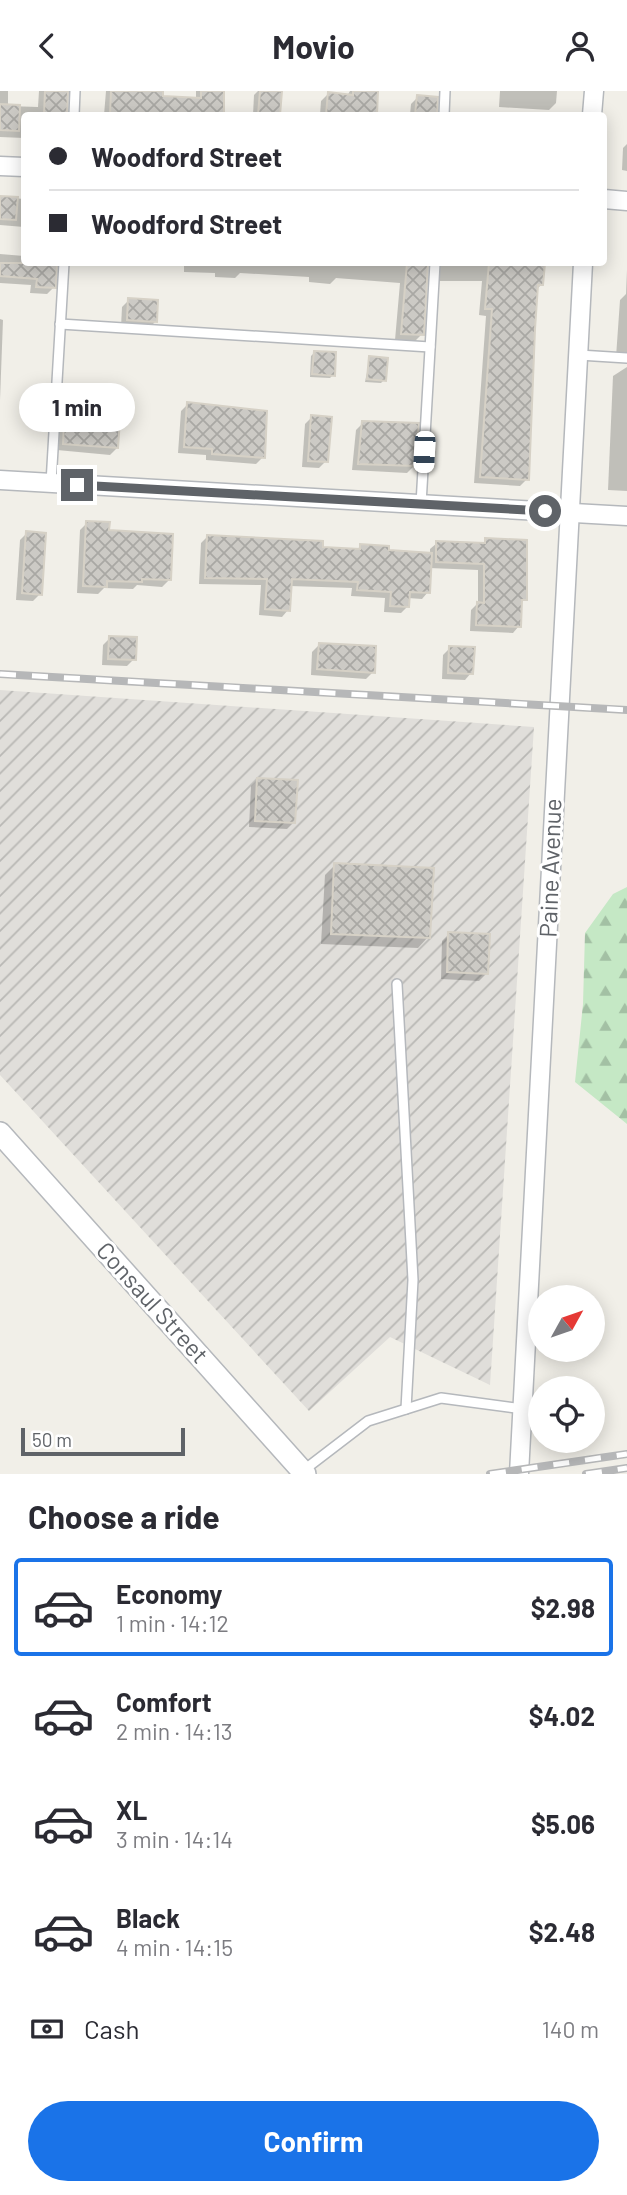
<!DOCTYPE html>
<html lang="en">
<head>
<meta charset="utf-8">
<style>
	body { margin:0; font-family:Barlow,sans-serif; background:#f2f2f3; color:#2b2b33; height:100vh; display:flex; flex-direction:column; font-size:26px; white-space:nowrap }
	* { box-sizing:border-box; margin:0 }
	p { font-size:23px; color:#7c7c81 }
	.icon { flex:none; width:38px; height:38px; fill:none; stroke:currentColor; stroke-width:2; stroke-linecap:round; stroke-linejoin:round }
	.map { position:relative; height:1383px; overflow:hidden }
	.details { display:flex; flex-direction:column; background:#fff; flex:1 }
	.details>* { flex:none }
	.banner { position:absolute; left:21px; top:21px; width:586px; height:154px; border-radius:7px; box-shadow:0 4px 18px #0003; display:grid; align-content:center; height:154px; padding:0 28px; background:#fff }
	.needle { width:46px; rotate:50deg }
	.controls { position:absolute; left:528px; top:1194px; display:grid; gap:14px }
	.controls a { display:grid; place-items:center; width:77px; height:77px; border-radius:50%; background:#fff; box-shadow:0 4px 18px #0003; font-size:35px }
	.scale { position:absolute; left:21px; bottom:18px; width:164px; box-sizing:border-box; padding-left:7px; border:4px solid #5f6368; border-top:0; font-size:19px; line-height:24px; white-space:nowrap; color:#5f6368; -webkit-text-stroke:5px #fff; paint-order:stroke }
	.end { position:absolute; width:32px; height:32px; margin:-16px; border:9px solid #5f6368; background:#fff; box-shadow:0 0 0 4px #fff }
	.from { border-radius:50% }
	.bubble { position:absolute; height:49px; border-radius:24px; background:#fff; box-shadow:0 4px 18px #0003; font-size:23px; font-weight:700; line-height:49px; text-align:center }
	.car { position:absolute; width:21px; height:42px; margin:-21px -10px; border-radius:9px; box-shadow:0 0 5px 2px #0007; background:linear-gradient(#fff 24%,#345 0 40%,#fff 0 76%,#345 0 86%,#fff 0) }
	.banner b { display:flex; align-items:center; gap:24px; height:66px; font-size:26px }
	.banner b+b { border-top:2px solid #e1e1e2 }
	.banner i { width:18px; height:18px; background:#2b2b33 }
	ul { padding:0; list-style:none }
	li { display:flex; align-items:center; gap:21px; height:98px; margin:0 14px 10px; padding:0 14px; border:4px solid transparent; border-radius:7px }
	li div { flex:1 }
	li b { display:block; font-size:26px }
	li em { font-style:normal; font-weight:700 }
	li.selected { border-color:#1a73e8 }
	li>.icon { width:63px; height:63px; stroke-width:1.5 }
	h2 { padding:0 28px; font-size:32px; line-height:84px }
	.pay { display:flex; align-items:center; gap:18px; height:77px; padding:0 28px; font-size:26px }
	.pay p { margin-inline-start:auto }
	.button { display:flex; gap:14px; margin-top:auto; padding:14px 28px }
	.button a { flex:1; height:80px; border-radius:42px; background:#1a73e8; color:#fff; font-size:28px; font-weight:700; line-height:80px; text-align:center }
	header { display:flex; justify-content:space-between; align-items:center; height:91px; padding:0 28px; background:#fff; font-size:32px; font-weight:700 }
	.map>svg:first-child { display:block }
	.industrial { fill:url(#industrial-furrows) }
	.forest { fill:url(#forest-firs) }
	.shadow { fill:#0003 }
	.building { fill:url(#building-cross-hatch); stroke:#d6d1c6; stroke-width:2 }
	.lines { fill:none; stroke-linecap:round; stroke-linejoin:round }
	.service-casing { stroke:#b5b8bc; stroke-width:12 }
	.minor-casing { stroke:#b5b8bc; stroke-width:21 }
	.tertiary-casing { stroke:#b5b8bc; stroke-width:24 }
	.service { stroke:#fff; stroke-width:9 }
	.minor { stroke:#fff; stroke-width:18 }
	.tertiary { stroke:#fff; stroke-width:21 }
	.rail-casing { stroke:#b6b7b8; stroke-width:8 }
	.rail { stroke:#fff; stroke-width:5; stroke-dasharray:16; stroke-linecap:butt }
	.route { stroke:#5f6368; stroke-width:9 }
	.labels { text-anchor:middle; stroke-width:6; stroke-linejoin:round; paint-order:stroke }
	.street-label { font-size:24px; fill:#5f6368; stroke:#fff }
</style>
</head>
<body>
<header><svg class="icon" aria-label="back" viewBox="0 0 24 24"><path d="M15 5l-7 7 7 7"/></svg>Movio<svg class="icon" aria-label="person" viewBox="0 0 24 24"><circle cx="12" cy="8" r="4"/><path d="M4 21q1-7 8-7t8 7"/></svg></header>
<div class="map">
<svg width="627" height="1383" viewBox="0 0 627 1383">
	<defs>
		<pattern id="industrial-furrows" width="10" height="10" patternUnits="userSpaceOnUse" patternTransform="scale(1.75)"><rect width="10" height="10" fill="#e0deda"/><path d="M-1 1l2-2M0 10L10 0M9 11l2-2" fill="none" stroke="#b9b8b5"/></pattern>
		<pattern id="forest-firs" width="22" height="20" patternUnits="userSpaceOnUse" patternTransform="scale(1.75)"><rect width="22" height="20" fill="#c5e8c5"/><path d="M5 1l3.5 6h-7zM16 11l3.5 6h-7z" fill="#a3c0a4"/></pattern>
		<pattern id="building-cross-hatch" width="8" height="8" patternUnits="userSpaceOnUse" patternTransform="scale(1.75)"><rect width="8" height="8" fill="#cccac5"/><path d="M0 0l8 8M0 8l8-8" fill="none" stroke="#a9a8a4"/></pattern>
	</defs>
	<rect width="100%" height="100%" fill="#f1efe8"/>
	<path class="industrial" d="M0,599L534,636L490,1294L390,1246L309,1320L0,984Z"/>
	<path class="forest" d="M627,796V1033L575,991L583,913L585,842L613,803Z"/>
	<g class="shadow">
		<path d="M0,0H8V15L38,16L39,0H67L65,24H24V47L0,46Z"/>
		<path d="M106,0H161V7L196,8V0H223L222,24H104Z"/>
		<path d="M258,0H280L279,24H253L254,4Z"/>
		<path d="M350,0H377L375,24H320L321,10L328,3L347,5Z"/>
		<path d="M500,0H557L556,12L549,19L499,16Z"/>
		<path d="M418,6L436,7V24H410L411,13Z"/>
		<path d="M627,53V80L622,79L623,57Z"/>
		<path d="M0,106L24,108V136L0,134Z"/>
		<path d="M0,163L24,165V172H58L54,196L47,203L30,202L31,194L0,192Z"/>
		<path d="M184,172H428L422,243L415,250L395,249L400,192L336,187L330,193L309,191V186L240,182L235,187L215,186V182L184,181Z"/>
		<path d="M428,172H543L542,193L536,199L527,388L520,395L474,392L486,225L479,224L482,190H435V175Z"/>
		<path d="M627,179V273L625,268L616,266L620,209L626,203Z"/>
		<path d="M129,209L155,231L148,238L121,236L122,216Z"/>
		<path d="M0,228L3,229L0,309Z"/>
		<path d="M314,262L333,284L330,287L310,286L311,265Z"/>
		<path d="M370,267L384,289L381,292L365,291Z"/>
		<path d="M627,276V400L608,399L613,285Z"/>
		<path d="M65,312L117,357L110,364L57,359L58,319Z"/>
		<path d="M188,313L263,366L256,373L206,369V364L178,362L181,320Z"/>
		<path d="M312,326L326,370L319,377L302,376L305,333Z"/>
		<path d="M363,332L414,375L407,382L352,379L356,339Z"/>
		<path d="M87,432L108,440L169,489L162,496L137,494L133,498L104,497L98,503L77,502L80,439Z"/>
		<path d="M27,442L40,503L33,510L16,509L20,449Z"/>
		<path d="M207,446L356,460L361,454L387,460L430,463V458L437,452L481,454L486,449L525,508L520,513L519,535L513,542L470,540L471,519L478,512V479L429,477L428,501L422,508L408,507L407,516L401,522L384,521L385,507L351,505L352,497L290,495L288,519L282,526L259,524L261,494L199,493L201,452Z"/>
		<path d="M110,547L134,568L127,575L102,574L103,554Z"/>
		<path d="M319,554L373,581L366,588L311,584L312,561Z"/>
		<path d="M450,557L471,582L465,589L442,588L443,564Z"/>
		<path d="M258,688L294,731L287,738L249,736L251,695Z"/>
		<path d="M335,774L428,846L418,857L321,853L325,784Z"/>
		<path d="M449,843L486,883L479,890L441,888L442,850Z"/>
	</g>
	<g class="building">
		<path d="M45,0H68L67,24H44Z"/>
		<path d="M111,0H163V5L201,7V0H224V24H110Z"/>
		<path d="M260,0H282L280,24H258Z"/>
		<path d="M353,0H378L377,24H326L328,1L353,4Z"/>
		<path d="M417,4L438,6L437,24H415Z"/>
		<path d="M0,13L20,14L19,40L0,39Z"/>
		<path d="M0,105L18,106L16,129L0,128Z"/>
		<path d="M0,172H57L56,197L36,196L37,188L0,185Z"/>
		<path d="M407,172H428L424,244L401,243Z"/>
		<path d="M489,172H545L543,194H538L535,238L529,389L480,386L492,218H485Z"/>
		<path d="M128,207L158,209L157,231L127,229Z"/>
		<path d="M314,260L336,261L335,285L312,283Z"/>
		<path d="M369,265L388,267L386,290L367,288Z"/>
		<path d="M65,310L121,315L118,357L63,353Z"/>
		<path d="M187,311L267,320L265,367L212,363V358L184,356Z"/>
		<path d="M311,324L332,326L328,371L308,370Z"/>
		<path d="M362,330L419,332L416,375L358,373Z"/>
		<path d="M86,430L110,431L109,439L173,443L171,489L142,488V491L107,490V496L83,495Z"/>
		<path d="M26,440L46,442L42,504L22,502Z"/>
		<path d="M207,444L323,450V456L360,458V453L389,455V459L432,462L430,502L410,501L409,516L390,515L391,501L357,499L358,491L292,488L290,520L265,518L267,488L205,487Z"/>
		<path d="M485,447L527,449V509H522L521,536L476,534L477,511L484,512V473L436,471V450L485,452Z"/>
		<path d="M109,545L137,546L136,569L108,568Z"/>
		<path d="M319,552L376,555L375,582L317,578Z"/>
		<path d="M449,555L475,556L473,583L448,582Z"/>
		<path d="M257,687L298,689L295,732L255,730Z"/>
		<path d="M334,772L434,777L430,847L331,843Z"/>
		<path d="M448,841L490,843L488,883L447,881Z"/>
	</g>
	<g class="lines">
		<defs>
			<g id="service">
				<path d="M74,24L75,0"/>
				<path d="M444,24L445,0"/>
				<path d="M60,233L430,256"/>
				<path d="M579,264L627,267"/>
				<path d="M51,392L64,172"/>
				<path d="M421,413L435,172"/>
				<path d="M397,893L413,1189L406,1318"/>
				<path d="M304,1379L368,1330L441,1307L523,1318"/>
			</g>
			<g id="minor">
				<path d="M592,24L594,0"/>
				<path d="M0,75L24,76"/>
				<path d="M604,108L627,110"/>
				<path d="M0,389L627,425"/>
				<path d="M519,1383L583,172"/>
			</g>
			<path id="tertiary" d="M0,1042L305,1383"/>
		</defs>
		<use href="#service" class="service-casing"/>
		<use href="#minor" class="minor-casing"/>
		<use href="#tertiary" class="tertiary-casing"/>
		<use href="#service" class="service"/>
		<use href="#minor" class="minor"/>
		<use href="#tertiary" class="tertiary"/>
		<defs>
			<g id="rail">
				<path d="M0,583L627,619"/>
				<path d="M490,1383L627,1363"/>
				<path d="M586,1383L627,1377"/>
			</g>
		</defs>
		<use href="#rail" class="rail-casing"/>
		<use href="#rail" class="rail"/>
	</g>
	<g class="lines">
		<path class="route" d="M77,394L545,420"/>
	</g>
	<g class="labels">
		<g class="street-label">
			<text transform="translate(551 777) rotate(-88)" y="8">Paine Avenue</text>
			<text transform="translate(152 1212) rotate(48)" y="8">Consaul Street</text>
		</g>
	</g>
</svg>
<div class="controls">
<a><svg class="needle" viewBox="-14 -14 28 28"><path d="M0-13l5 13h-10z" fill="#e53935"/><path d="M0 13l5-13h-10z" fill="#7c7c81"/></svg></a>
<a><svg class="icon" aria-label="locate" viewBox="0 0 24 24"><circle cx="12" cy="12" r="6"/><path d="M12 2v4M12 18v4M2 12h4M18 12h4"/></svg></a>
</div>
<div class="scale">50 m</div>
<i class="end from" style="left:545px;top:420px"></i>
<i class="end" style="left:77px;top:394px"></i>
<div class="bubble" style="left:19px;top:292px;width:116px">1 min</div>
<i class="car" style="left:424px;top:361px;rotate:183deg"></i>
<div class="banner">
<b><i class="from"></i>Woodford Street</b>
<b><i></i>Woodford Street</b>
</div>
</div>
<section class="details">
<h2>Choose a ride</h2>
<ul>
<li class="selected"><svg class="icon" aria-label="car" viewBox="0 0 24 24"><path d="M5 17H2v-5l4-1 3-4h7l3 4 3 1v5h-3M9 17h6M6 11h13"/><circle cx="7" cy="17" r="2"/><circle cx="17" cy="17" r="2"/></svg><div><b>Economy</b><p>1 min · 14:12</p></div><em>$2.98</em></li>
<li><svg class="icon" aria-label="car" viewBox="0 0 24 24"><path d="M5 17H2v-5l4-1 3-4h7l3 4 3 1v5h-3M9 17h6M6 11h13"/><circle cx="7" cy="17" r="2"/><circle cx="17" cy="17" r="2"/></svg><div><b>Comfort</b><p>2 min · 14:13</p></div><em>$4.02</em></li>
<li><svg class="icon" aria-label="car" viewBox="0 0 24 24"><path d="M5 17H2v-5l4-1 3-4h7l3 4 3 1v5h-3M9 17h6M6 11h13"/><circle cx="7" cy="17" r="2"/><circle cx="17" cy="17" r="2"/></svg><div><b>XL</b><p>3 min · 14:14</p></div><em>$5.06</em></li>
<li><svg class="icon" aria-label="car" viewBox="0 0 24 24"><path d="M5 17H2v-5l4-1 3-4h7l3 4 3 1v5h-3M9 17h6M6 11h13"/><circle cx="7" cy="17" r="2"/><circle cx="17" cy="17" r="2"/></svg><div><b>Black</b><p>4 min · 14:15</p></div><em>$2.48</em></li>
</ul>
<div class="pay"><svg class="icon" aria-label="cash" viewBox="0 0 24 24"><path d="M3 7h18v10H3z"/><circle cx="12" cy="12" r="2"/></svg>Cash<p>140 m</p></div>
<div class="button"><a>Confirm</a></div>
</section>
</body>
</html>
